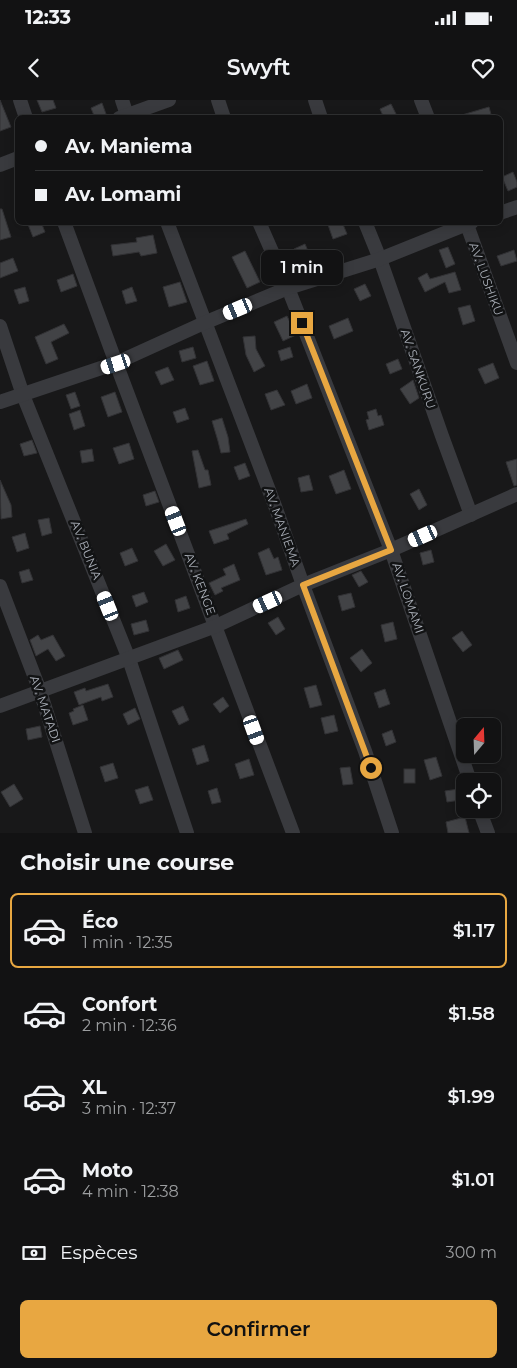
<!DOCTYPE html>
<html lang="fr">
<head>
<meta charset="utf-8">
<style>
	body { margin:0; font-family:Montserrat,sans-serif; background:#1b1b1c; color:#f1f3f6; height:100vh; display:flex; flex-direction:column; font-size:19px; white-space:nowrap }
	* { box-sizing:border-box; margin:0 }
	p { font-size:16px; color:#9c9ea0 }
	.icon { flex:none; width:28px; height:28px; fill:none; stroke:currentColor; stroke-width:2; stroke-linecap:round; stroke-linejoin:round }
	.map { position:relative; height:733px; overflow:hidden }
	.side { display:flex; flex-direction:column; background:#121213; flex:1 }
	.side>* { flex:none }
	.guide { position:absolute; left:15px; top:15px; width:488px; height:110px; border-radius:8px; box-shadow:0 2px 12px #0003,0 0 0 1px #313233; display:grid; align-content:center; height:110px; padding:0 20px; background:#121213 }
	.needle { width:32px; rotate:19deg }
	.fabs { position:absolute; left:456px; top:618px; display:grid; gap:10px }
	.fabs a { display:grid; place-items:center; width:45px; height:45px; border-radius:8px; background:#121213; box-shadow:0 2px 12px #0003,0 0 0 1px #313233; font-size:25px }
	.end { position:absolute; width:22px; height:22px; margin:-11px; border:6px solid #e8a741; background:#111; box-shadow:0 0 0 2px #111 }
	.from { border-radius:50% }
	.bubble { position:absolute; height:35px; border-radius:8px; background:#121213; box-shadow:0 2px 12px #0003,0 0 0 1px #313233; font-size:16px; font-weight:600; line-height:35px; text-align:center }
	.car { position:absolute; width:15px; height:30px; margin:-15px -8px; border-radius:6px; box-shadow:0 0 4px 1px #0007; background:linear-gradient(#fff 24%,#345 0 40%,#fff 0 76%,#345 0 86%,#fff 0) }
	.guide b { display:flex; align-items:center; gap:18px; height:48px; font-size:19px }
	.guide b+b { border-top:1px solid #313233 }
	.guide i { width:12px; height:12px; background:#f1f3f6 }
	ul { padding:0; list-style:none }
	li { display:flex; align-items:center; gap:15px; height:75px; margin:0 10px 8px; padding:0 10px; border:2px solid transparent; border-radius:8px }
	li div { flex:1 }
	li b { display:block; font-size:19px }
	li em { font-style:normal; font-weight:600 }
	li.active { border-color:#e8a741 }
	li>.icon { width:45px; height:45px; stroke-width:1.5 }
	h2 { padding:0 20px; font-size:22px; line-height:60px }
	.pay { display:flex; align-items:center; gap:12px; height:55px; padding:0 20px; font-size:19px }
	.pay p { margin-inline-start:auto }
	.action { display:flex; gap:10px; margin-top:auto; padding:10px 20px }
	.action a { flex:1; height:58px; border-radius:8px; background:#e8a741; color:#111; font-size:20px; font-weight:600; line-height:58px; text-align:center }
	.status { display:flex; justify-content:space-between; align-items:center; height:35px; padding:0 25px; background:#121213; direction:ltr }
	.status svg { height:14px; fill:currentColor }
	header { display:flex; justify-content:space-between; align-items:center; height:65px; padding:0 20px; background:#121213; font-size:22px; font-weight:600 }
	.map>svg:first-child { display:block }
	.building { fill:#424346; stroke:#323235 }
	.lines { fill:none; stroke-linecap:round; stroke-linejoin:round }
	.minor { stroke:#393a3e; stroke-width:14 }
	.route { stroke:#e8a741; stroke-width:6 }
	.labels { text-anchor:middle; stroke-width:5; stroke-linejoin:round; paint-order:stroke }
	.street-label { font-size:12px; fill:#aaafb8; stroke:#121314 }
</style>
</head>
<body>
<div class="status"><b>12:33</b><svg viewBox="0 0 49 12"><path d="M0 12V9h3v3zM5 12V6h3v6zM10 12V3h3v9zM15 12V0h3v12zM26 1h20v11H26zM47 4h2v5h-2z"/></svg></div>
<header><svg class="icon" aria-label="back" viewBox="0 0 24 24"><path d="M15 5l-7 7 7 7"/></svg>Swyft<svg class="icon" aria-label="heart" viewBox="0 0 24 24"><path d="M12 20l-8-8c-3-5 5-10 8-4 3-6 11-1 8 4z"/></svg></header>
<div class="map">
<svg width="517" height="733" viewBox="0 0 517 733">
	<rect width="100%" height="100%" fill="#181819"/>
	<g class="building">
		<path d="M0,0L11,27L0,31Z"/>
		<path d="M37,0H53L56,8L42,12Z"/>
		<path d="M102,3L106,14L95,18L91,8Z"/>
		<path d="M391,4L398,18H384L380,9Z"/>
		<path d="M489,7L492,18H463L462,15Z"/>
		<path d="M513,72L517,82V87L508,91L502,77Z"/>
		<path d="M0,109H2L11,137L0,140Z"/>
		<path d="M27,122H41L45,132L33,137Z"/>
		<path d="M327,122H342L347,134L333,139Z"/>
		<path d="M153,135L157,153L141,156L139,152L113,156L111,145L137,142L136,138Z"/>
		<path d="M305,144L311,158L299,162L294,149Z"/>
		<path d="M448,147L455,164L446,168L439,150Z"/>
		<path d="M514,150L517,161L501,166L497,156Z"/>
		<path d="M245,151L260,182L247,188L232,157Z"/>
		<path d="M13,158L18,171L0,178V163Z"/>
		<path d="M455,172L461,190L449,193L445,182L425,192L418,178L427,173L430,179Z"/>
		<path d="M73,174L77,186L61,192L57,180Z"/>
		<path d="M180,182L187,202L169,207L163,187Z"/>
		<path d="M365,184L371,196L360,201L354,189Z"/>
		<path d="M25,187L29,201L19,204L14,190Z"/>
		<path d="M132,187L137,201L126,204L122,191Z"/>
		<path d="M470,205L475,221L463,225L458,208Z"/>
		<path d="M287,216L296,235L283,241L274,222Z"/>
		<path d="M348,218L353,231L334,239L329,226Z"/>
		<path d="M64,224L69,233L51,242L58,259L46,264L35,237Z"/>
		<path d="M255,236L256,249L265,266L254,272L246,255L243,237Z"/>
		<path d="M193,247L196,258L182,262L179,251Z"/>
		<path d="M290,247L293,257L281,261L278,251Z"/>
		<path d="M398,259L402,269L390,274L386,264Z"/>
		<path d="M207,261L214,281L200,285L193,266Z"/>
		<path d="M493,263L499,278L485,284L478,269Z"/>
		<path d="M168,267L174,280L161,285L155,272Z"/>
		<path d="M413,280L419,298L410,304L400,289Z"/>
		<path d="M307,284L312,298L296,304L291,291Z"/>
		<path d="M277,290L285,305L271,310L265,294Z"/>
		<path d="M75,292L80,306L71,309L66,295Z"/>
		<path d="M115,292L122,312L108,317L101,297Z"/>
		<path d="M185,308L189,319L177,323L173,312Z"/>
		<path d="M376,309L378,316L381,315L384,325L369,330L366,320L369,319L367,312Z"/>
		<path d="M80,310L85,326L74,330L69,314Z"/>
		<path d="M222,318L228,337L230,352L221,353L218,341L212,321Z"/>
		<path d="M32,340L37,353L24,356L20,344Z"/>
		<path d="M129,343L134,359L119,364L113,348Z"/>
		<path d="M92,349L94,361L82,363L80,351Z"/>
		<path d="M198,350L205,370H208L211,385L199,388L192,351Z"/>
		<path d="M517,359V385L514,386L506,362Z"/>
		<path d="M245,363L250,376L239,380L234,367Z"/>
		<path d="M344,370L351,389L336,394L329,376Z"/>
		<path d="M309,375L313,390L301,392L298,378Z"/>
		<path d="M0,380L11,405L12,417L1,419Z"/>
		<path d="M419,389L427,405L419,410L410,394Z"/>
		<path d="M155,391L159,402L146,406L143,395Z"/>
		<path d="M49,418L52,433L42,436L38,420Z"/>
		<path d="M246,419L248,424L227,434L229,439L214,444L209,431Z"/>
		<path d="M25,433L29,448L17,452L12,437Z"/>
		<path d="M166,444L175,460L163,466L154,451Z"/>
		<path d="M132,448L138,461L125,466L120,453Z"/>
		<path d="M269,448L274,459L278,457L282,470L266,475L258,453Z"/>
		<path d="M431,450L434,462L423,465L420,453Z"/>
		<path d="M234,464L240,480L221,488L223,491L215,495L209,483L226,475L223,469Z"/>
		<path d="M29,469L33,480L22,483L19,472Z"/>
		<path d="M361,471L368,482L359,487L352,475Z"/>
		<path d="M144,492L148,502L136,507L132,496Z"/>
		<path d="M351,493L355,507L342,511L338,496Z"/>
		<path d="M186,496L190,508L178,512L175,500Z"/>
		<path d="M278,517L285,529L276,535L268,523Z"/>
		<path d="M146,520L149,531L134,535L131,524Z"/>
		<path d="M393,522L397,539L385,542L381,525Z"/>
		<path d="M462,531L472,545L463,552L452,538Z"/>
		<path d="M38,535L41,540L53,535L65,556L56,561L48,549L36,556L30,540Z"/>
		<path d="M362,549L372,563L361,572L350,558Z"/>
		<path d="M178,550L183,560L164,569L159,558Z"/>
		<path d="M108,584L113,597L102,601L101,597L79,605L74,592L85,588L86,591Z"/>
		<path d="M316,585L322,605L310,608L304,588Z"/>
		<path d="M385,589L390,604L379,608L374,593Z"/>
		<path d="M223,597L229,606L220,613L213,604Z"/>
		<path d="M83,605L88,620L73,625L69,613L74,611L73,609Z"/>
		<path d="M183,606L189,620L179,625L172,611Z"/>
		<path d="M135,608L140,619L128,625L123,614Z"/>
		<path d="M334,615L338,631L325,634L321,618Z"/>
		<path d="M40,626L42,637L28,640L26,629Z"/>
		<path d="M392,630L396,642L386,646L382,634Z"/>
		<path d="M204,645L209,661L197,665L192,649Z"/>
		<path d="M436,657L442,676L430,680L424,660Z"/>
		<path d="M249,659L254,675L240,679L235,664Z"/>
		<path d="M113,663L118,678L105,682L100,667Z"/>
		<path d="M350,667L353,684L343,685L340,668Z"/>
		<rect x="404" y="669" width="11" height="14"/>
		<path d="M14,684L23,699L10,707L1,692Z"/>
		<path d="M148,686L153,700L140,704L135,690Z"/>
		<path d="M217,688L221,702L212,704L208,691Z"/>
		<path d="M459,689L461,700L447,702L445,691Z"/>
		<path d="M465,717L469,733H448L446,722Z"/>
	</g>
	<g class="lines">
		<g class="minor">
			<path d="M20,0L26,18"/>
			<path d="M122,0L128,18"/>
			<path d="M218,0L224,18"/>
			<path d="M315,0L321,18"/>
			<path d="M421,0L428,18"/>
			<path d="M119,18L169,0"/>
			<path d="M0,65L18,58"/>
			<path d="M500,113L517,107"/>
			<path d="M64,122L116,263L293,733"/>
			<path d="M167,122L275,406L303,485L365,651L392,733"/>
			<path d="M259,122L288,188L391,450L470,681"/>
			<path d="M365,122L380,159L442,336L471,415"/>
			<path d="M466,122L517,263"/>
			<path d="M0,226L23,295L129,559L187,733"/>
			<path d="M0,302L116,263L204,223L288,188L380,159L472,122"/>
			<path d="M0,486L40,591L85,733"/>
			<path d="M0,606L216,526L303,485L391,450L517,394"/>
			<path d="M479,709L488,733"/>
		</g>
	</g>
	<g class="lines">
		<path class="route" d="M302,223L391,450L303,485L371,668"/>
	</g>
	<g class="labels">
		<g class="street-label">
			<text transform="translate(486 179) rotate(70)" y="4">AV. LUSHIKU</text>
			<text transform="translate(418 269) rotate(71)" y="4">AV. SANKURU</text>
			<text transform="translate(282 427) rotate(70)" y="4">AV. MANIEMA</text>
			<text transform="translate(86 450) rotate(68)" y="4">AV. BUNIA</text>
			<text transform="translate(200 484) rotate(69)" y="4">AV. KENGE</text>
			<text transform="translate(408 498) rotate(71)" y="4">AV. LOMAMI</text>
			<text transform="translate(45 609) rotate(71)" y="4">AV. MATADI</text>
		</g>
	</g>
</svg>
<div class="fabs">
<a><svg class="needle" viewBox="-14 -14 28 28"><path d="M0-13l5 13h-10z" fill="#e53935"/><path d="M0 13l5-13h-10z" fill="#9c9ea0"/></svg></a>
<a><svg class="icon" aria-label="locate" viewBox="0 0 24 24"><circle cx="12" cy="12" r="6"/><path d="M12 2v4M12 18v4M2 12h4M18 12h4"/></svg></a>
</div>
<i class="end from" style="left:371px;top:668px"></i>
<i class="end" style="left:302px;top:223px"></i>
<div class="bubble" style="left:261px;top:150px;width:82px">1 min</div>
<i class="car" style="left:238px;top:209px;rotate:247deg"></i>
<i class="car" style="left:116px;top:264px;rotate:252deg"></i>
<i class="car" style="left:176px;top:421px;rotate:339deg"></i>
<i class="car" style="left:423px;top:436px;rotate:246deg"></i>
<i class="car" style="left:268px;top:502px;rotate:245deg"></i>
<i class="car" style="left:108px;top:506px;rotate:338deg"></i>
<i class="car" style="left:254px;top:630px;rotate:160deg"></i>
<div class="guide">
<b><i class="from"></i>Av. Maniema</b>
<b><i></i>Av. Lomami</b>
</div>
</div>
<section class="side">
<h2>Choisir une course</h2>
<ul>
<li class="active"><svg class="icon" aria-label="car" viewBox="0 0 24 24"><path d="M5 17H2v-5l4-1 3-4h7l3 4 3 1v5h-3M9 17h6M6 11h13"/><circle cx="7" cy="17" r="2"/><circle cx="17" cy="17" r="2"/></svg><div><b>Éco</b><p>1 min · 12:35</p></div><em>$1.17</em></li>
<li><svg class="icon" aria-label="car" viewBox="0 0 24 24"><path d="M5 17H2v-5l4-1 3-4h7l3 4 3 1v5h-3M9 17h6M6 11h13"/><circle cx="7" cy="17" r="2"/><circle cx="17" cy="17" r="2"/></svg><div><b>Confort</b><p>2 min · 12:36</p></div><em>$1.58</em></li>
<li><svg class="icon" aria-label="car" viewBox="0 0 24 24"><path d="M5 17H2v-5l4-1 3-4h7l3 4 3 1v5h-3M9 17h6M6 11h13"/><circle cx="7" cy="17" r="2"/><circle cx="17" cy="17" r="2"/></svg><div><b>XL</b><p>3 min · 12:37</p></div><em>$1.99</em></li>
<li><svg class="icon" aria-label="car" viewBox="0 0 24 24"><path d="M5 17H2v-5l4-1 3-4h7l3 4 3 1v5h-3M9 17h6M6 11h13"/><circle cx="7" cy="17" r="2"/><circle cx="17" cy="17" r="2"/></svg><div><b>Moto</b><p>4 min · 12:38</p></div><em>$1.01</em></li>
</ul>
<div class="pay"><svg class="icon" aria-label="cash" viewBox="0 0 24 24"><path d="M3 7h18v10H3z"/><circle cx="12" cy="12" r="2"/></svg>Espèces<p>300 m</p></div>
<div class="action"><a>Confirmer</a></div>
</section>
</body>
</html>
